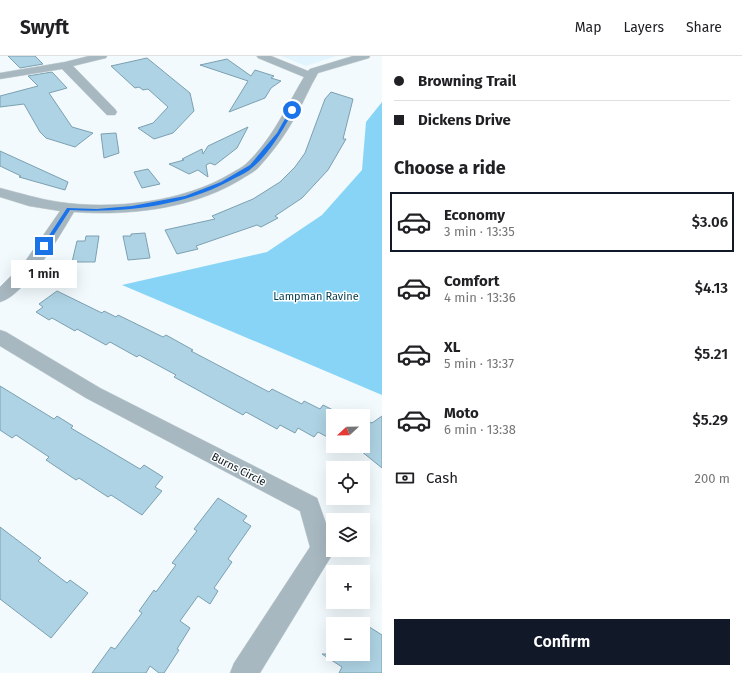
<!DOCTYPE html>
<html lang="en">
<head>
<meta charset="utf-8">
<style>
	body { margin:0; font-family:"Fira Sans",sans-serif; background:#f6f6f6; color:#202124; height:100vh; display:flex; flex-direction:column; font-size:15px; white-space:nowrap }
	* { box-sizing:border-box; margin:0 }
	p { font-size:13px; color:#757577 }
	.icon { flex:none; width:22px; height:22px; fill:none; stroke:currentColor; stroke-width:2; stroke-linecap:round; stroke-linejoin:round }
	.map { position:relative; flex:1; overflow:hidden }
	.panel { display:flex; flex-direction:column; background:#fff; width:360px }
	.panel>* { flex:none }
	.guide { display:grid; align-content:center; height:88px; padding:0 12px; background:#fff }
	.needle { width:26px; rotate:248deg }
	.fabs { position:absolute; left:326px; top:353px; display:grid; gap:8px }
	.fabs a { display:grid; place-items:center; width:44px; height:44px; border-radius:0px; background:#fff; box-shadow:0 4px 16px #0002; font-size:20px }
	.end { position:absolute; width:18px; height:18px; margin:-9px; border:5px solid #1a73e8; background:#fff; box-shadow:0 0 0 2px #fff }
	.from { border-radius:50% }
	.bubble { position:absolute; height:28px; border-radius:0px; background:#fff; box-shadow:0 4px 16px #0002; font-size:13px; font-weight:600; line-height:28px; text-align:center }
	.guide b { display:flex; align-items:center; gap:14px; height:38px; font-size:15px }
	.guide b+b { border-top:1px solid #e0e0e0 }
	.guide i { width:10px; height:10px; background:#202124 }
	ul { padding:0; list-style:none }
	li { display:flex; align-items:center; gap:12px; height:60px; margin:0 8px 6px; padding:0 4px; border:2px solid transparent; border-radius:0px }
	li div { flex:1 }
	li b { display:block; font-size:15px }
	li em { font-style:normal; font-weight:600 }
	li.selected { border-color:#111827 }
	li>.icon { width:36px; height:36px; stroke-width:1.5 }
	h2 { padding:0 12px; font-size:18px; line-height:48px }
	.pay { display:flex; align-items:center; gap:10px; height:44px; padding:0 12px; font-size:15px }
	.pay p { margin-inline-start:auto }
	.action { display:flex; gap:8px; margin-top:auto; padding:8px 12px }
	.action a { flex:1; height:46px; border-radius:0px; background:#111827; color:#fff; font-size:16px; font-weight:600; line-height:46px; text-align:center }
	header { display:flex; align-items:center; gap:24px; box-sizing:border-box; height:56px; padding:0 20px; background:#fff; border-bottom:1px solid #e0e0e0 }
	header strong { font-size:19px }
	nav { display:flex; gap:22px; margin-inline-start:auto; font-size:14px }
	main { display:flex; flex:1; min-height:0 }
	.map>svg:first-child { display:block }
	.built { fill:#e2f4fd }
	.green { fill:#87d4f6 }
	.building { fill:#aed3e4; stroke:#7ca0b1 }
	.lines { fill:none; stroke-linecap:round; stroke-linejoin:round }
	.minor-casing { stroke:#cdd6d9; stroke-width:1 }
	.minor { fill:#a8b8c0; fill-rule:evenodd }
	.route { fill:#1a73e8 }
	.labels { text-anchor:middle; stroke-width:3; stroke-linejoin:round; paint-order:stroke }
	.park-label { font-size:11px; fill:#00394c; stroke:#fff }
	.street-label { font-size:11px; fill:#0a181e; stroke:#fff }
</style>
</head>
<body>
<header>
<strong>Swyft</strong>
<nav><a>Map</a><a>Layers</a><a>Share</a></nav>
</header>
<main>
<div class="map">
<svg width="382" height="617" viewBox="0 0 382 617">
	<rect width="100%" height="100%" fill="#f2fafd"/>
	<path class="built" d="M281,0H336L306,10Z"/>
	<path class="green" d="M382,46V339L122,229L267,196L322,159L362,114L366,66Z"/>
	<g class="building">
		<path d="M8,0H35L43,8L20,12Z"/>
		<path d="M147,2L190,37L194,55L173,77L154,83L138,72L153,67L168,51L148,33L143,34L139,31L135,32L111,10Z"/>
		<path d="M227,3L251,20L255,14L274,20L271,22L281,25L271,32L265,42L229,56L248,25L200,9Z"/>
		<path d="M52,16L67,32L49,37L72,71L93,77L75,91L46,82L40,76L24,48L0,51V40L38,30L28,20Z"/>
		<path d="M331,36L353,43L343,83H346L328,114L302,142L275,160L278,162L261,171L257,169L196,190L198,193L177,198L165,174L215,163L212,160L253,143L280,126L295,111L305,97L325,43Z"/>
		<path d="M248,71L237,92L215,109L210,107L206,109L208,121L198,114L189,118L169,108L184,104L182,103L202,93L203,98L208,90Z"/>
		<path d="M116,77L119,97L104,102L101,78Z"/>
		<path d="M0,95L68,126L65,134L19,121L21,120L0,110Z"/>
		<path d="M148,113L160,128L142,132L134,116Z"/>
		<path d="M145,177L150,202L128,204L123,180H131V178Z"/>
		<path d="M86,180H99L95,206H72L77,185H85Z"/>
		<path d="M57,235L102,257L104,255L116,261L118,259L163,281L166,279L193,294L191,295L269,336L272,333L302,348L304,345L320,353L323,349L333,354V384L318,376L314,381L298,372L295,377L280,369L277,373L246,356L243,359L174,321L176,319L139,299L137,301L110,286L106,289L77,273L75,275L52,262L49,264L36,256L43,251L39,248Z"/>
		<path d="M0,330L54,363L57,360L73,370L71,372L140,413L144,409L163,421L155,431L162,435L142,459L111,439L108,441L79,422L76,424L46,404L49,401L16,379L12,382L0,374Z"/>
		<path d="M382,360V412L356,391L363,390V363L372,367Z"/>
		<path d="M218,442L247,460L243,465L251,470L228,503L232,506L214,532L218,535L210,548L198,540L180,565L190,572L177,593L179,594L164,617H159L150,610L146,617H92L111,591L115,593L142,557L139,555L154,534L156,536L176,509L172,507L197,475L194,473Z"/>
		<path d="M0,471L41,502L38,505L67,527L70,524L88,537L51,582L0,543Z"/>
		<path d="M363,567L382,579V617H339L342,611L322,598H363Z"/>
	</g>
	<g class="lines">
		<defs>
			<g id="minor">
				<path d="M89,0H107L106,2L73,10L115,53L117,56L115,59H107L62,13L0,23V17L65,6Z"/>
				<path d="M257,0H271L308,15L310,13L353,0H370L369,2L318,17C309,32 303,48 294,63C284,81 271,98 258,112C253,117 246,120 240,124C192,153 129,160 74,156C60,179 26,239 0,246V231L24,207L60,155L29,150L0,141V132C20,137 38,143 59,146C113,154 183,146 230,118C235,115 243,111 247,107C273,82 286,51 304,21L258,2Z"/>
				<path d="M0,274L6,276L100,332L317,442L333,487V494H335L260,617H230L234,607L310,491L300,455L86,342L0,290Z"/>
			</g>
		</defs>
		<use href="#minor" class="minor-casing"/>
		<use href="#minor" class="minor"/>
	</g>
	<path class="route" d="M290,54L292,53L294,54C284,72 269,98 253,111C248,116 241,119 235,122C186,150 126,157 70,154L46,191L42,190L67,152L97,153L132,150L185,140L221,126L250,109L277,77Z"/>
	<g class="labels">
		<g class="park-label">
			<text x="316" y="244">Lampman Ravine</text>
		</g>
		<g class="street-label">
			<text transform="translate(239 413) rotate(27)" y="4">Burns Circle</text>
		</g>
	</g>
</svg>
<div class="fabs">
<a><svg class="needle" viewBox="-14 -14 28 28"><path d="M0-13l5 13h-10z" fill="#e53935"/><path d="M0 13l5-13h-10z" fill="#757577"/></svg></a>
<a><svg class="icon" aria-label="locate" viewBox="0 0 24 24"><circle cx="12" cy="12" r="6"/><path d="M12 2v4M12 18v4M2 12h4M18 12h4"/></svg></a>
<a><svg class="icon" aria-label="layers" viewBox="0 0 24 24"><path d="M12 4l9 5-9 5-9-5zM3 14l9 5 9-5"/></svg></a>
<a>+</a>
<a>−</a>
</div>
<i class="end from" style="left:292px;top:54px"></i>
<i class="end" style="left:44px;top:190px"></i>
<div class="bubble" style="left:11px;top:204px;width:66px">1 min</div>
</div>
<section class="panel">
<div class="guide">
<b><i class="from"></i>Browning Trail</b>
<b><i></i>Dickens Drive</b>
</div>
<h2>Choose a ride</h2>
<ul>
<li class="selected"><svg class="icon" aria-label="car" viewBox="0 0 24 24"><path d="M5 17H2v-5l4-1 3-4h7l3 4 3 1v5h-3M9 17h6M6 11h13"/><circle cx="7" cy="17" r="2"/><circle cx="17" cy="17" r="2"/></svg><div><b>Economy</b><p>3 min · 13:35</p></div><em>$3.06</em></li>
<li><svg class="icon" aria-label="car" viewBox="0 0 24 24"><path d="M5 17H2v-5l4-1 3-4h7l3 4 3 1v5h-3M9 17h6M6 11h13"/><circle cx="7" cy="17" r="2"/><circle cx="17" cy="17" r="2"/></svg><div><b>Comfort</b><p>4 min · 13:36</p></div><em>$4.13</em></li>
<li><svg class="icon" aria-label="car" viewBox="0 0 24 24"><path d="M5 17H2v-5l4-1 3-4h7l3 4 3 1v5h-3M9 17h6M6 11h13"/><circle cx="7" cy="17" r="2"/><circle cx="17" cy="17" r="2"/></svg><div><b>XL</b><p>5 min · 13:37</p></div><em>$5.21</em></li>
<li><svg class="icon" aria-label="car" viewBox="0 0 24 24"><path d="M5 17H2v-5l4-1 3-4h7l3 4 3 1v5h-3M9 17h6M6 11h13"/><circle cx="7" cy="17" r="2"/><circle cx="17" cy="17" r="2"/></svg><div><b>Moto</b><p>6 min · 13:38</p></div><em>$5.29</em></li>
</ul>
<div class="pay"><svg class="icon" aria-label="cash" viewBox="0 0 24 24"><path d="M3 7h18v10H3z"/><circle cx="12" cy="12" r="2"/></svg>Cash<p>200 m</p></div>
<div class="action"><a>Confirm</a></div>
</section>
</main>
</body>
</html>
